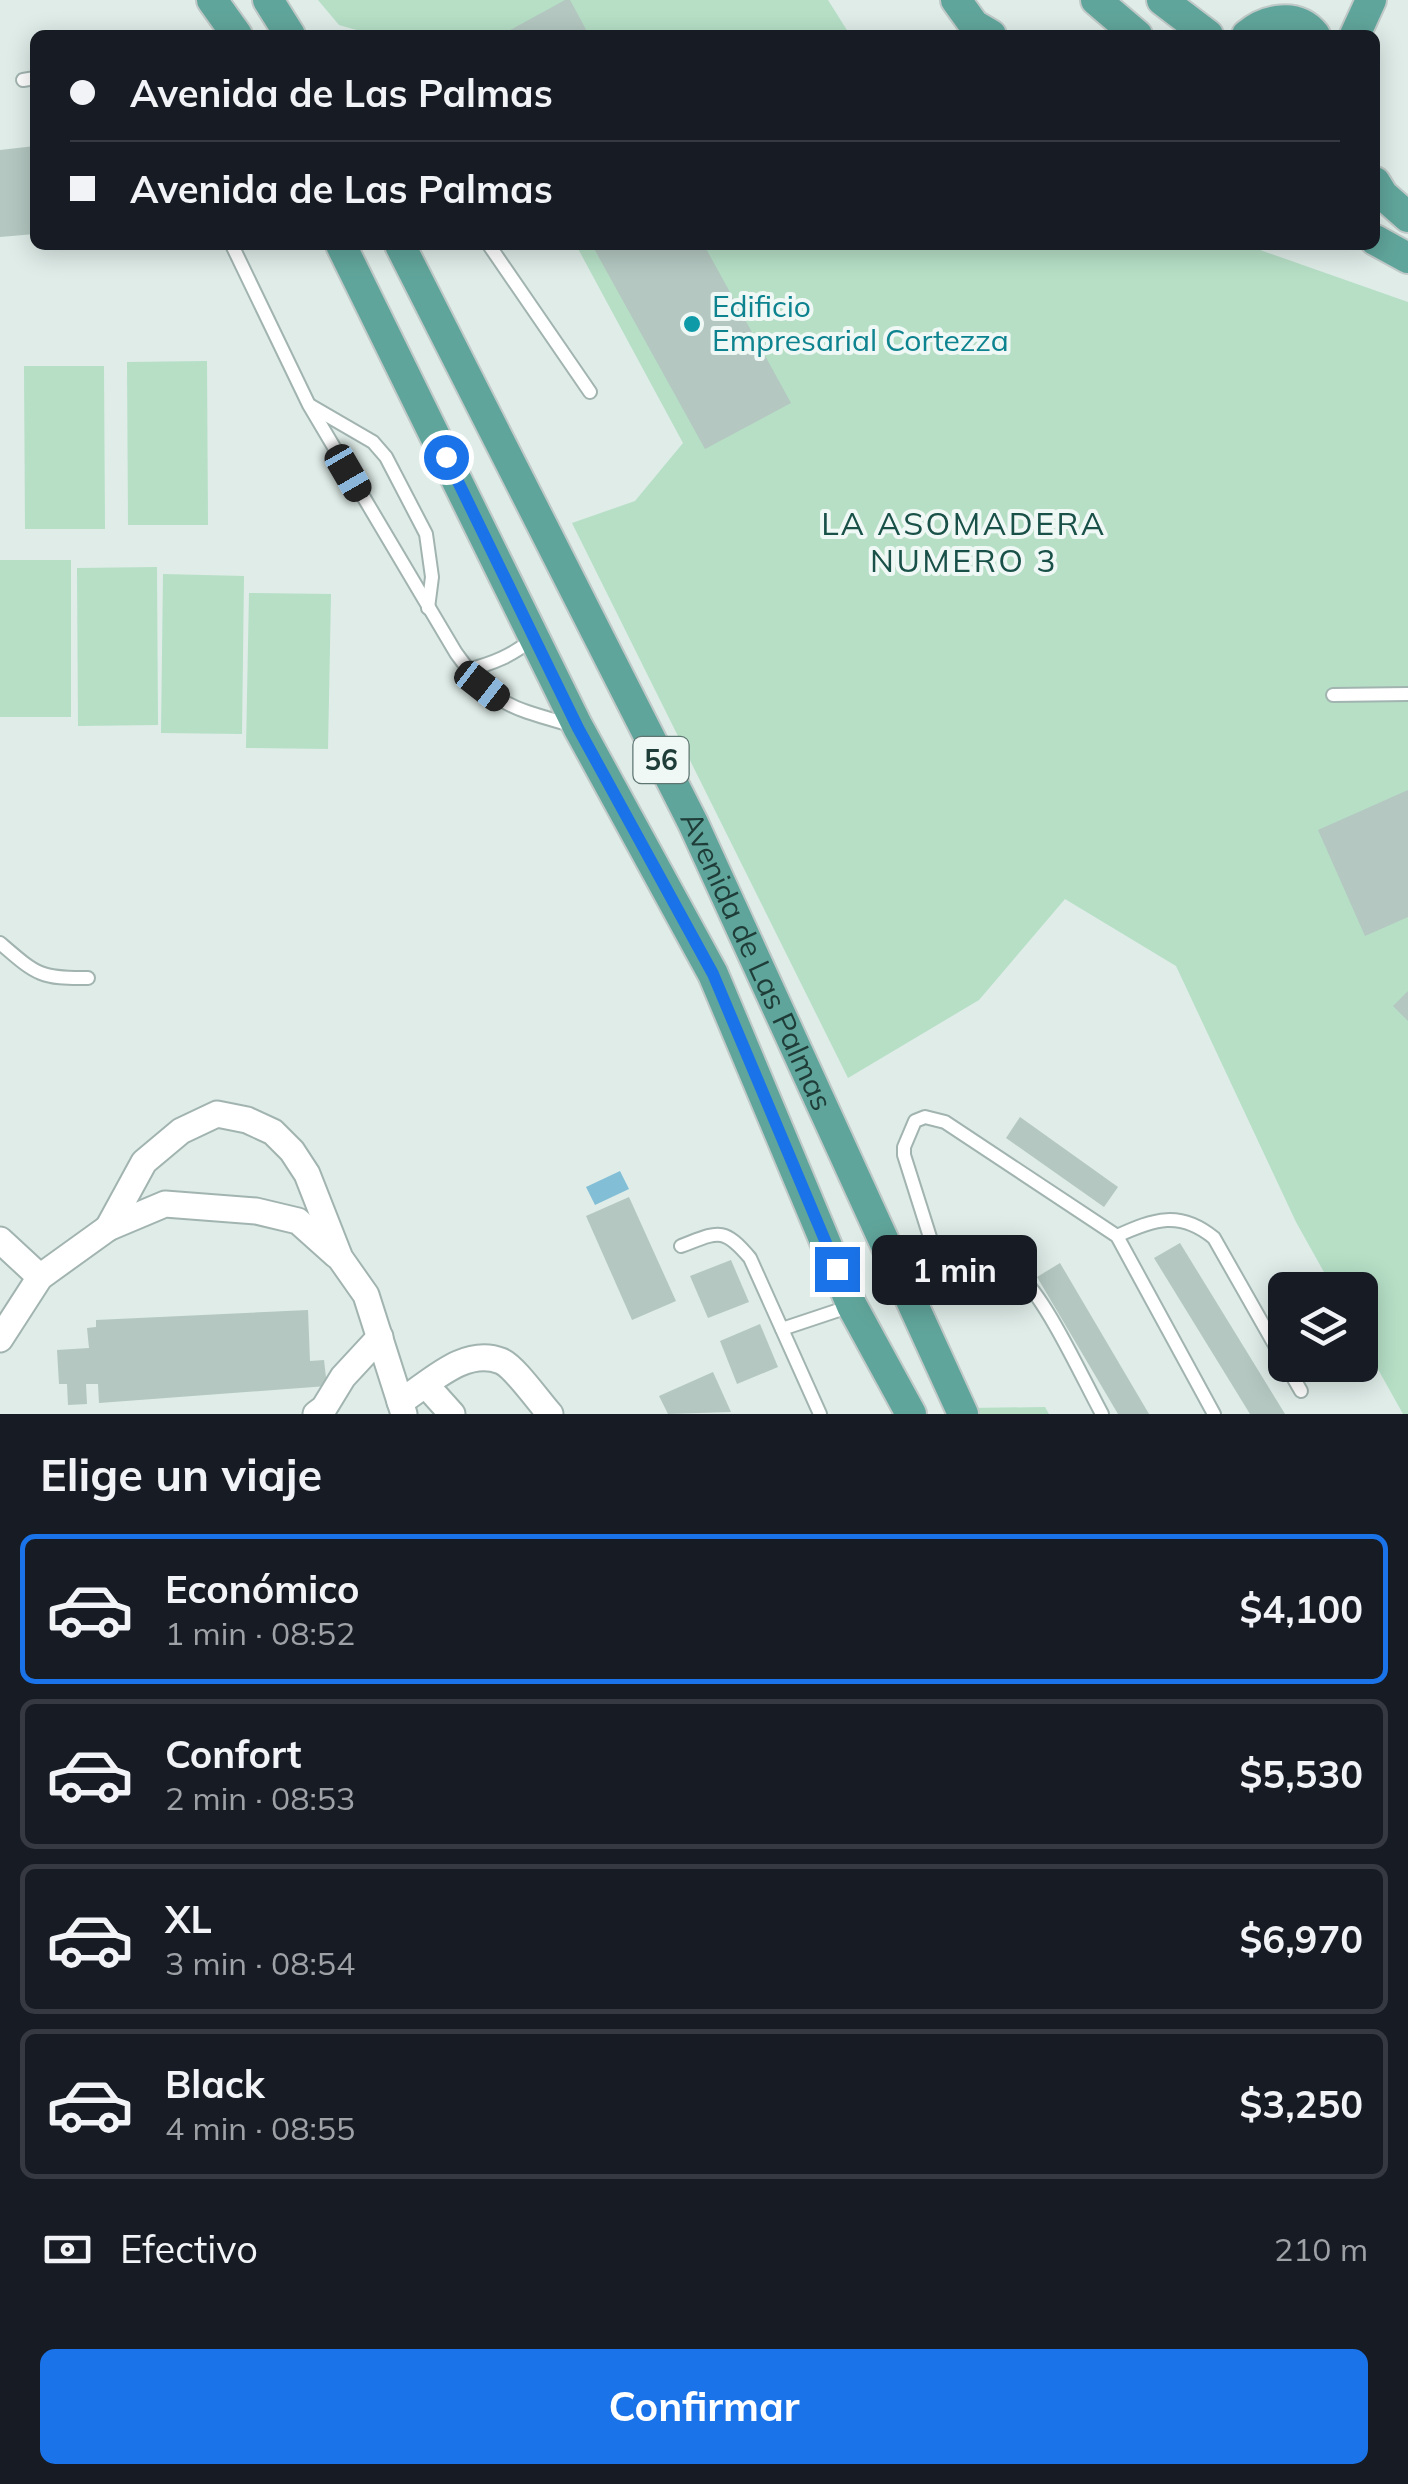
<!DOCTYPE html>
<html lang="es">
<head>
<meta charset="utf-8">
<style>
	body { margin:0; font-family:Mulish,sans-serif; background:#242831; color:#f1f3f6; height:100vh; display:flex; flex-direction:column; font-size:38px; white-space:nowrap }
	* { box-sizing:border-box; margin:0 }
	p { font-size:32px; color:#9ea1a6 }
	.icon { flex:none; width:55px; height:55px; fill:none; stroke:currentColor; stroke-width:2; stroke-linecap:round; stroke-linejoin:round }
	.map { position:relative; height:1414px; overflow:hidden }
	.side { display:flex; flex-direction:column; background:#171b24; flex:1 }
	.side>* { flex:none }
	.hud { position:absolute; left:30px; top:30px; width:1350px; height:220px; border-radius:15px; box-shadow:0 5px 25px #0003; display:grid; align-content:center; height:220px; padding:0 40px; background:#171b24 }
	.controls { position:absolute; left:1268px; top:1272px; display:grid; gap:20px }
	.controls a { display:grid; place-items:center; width:110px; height:110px; border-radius:15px; background:#171b24; box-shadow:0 5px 25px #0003; font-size:50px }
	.end { position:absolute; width:45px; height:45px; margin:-22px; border:12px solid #1a73e8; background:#fff; box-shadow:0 0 0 5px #fff }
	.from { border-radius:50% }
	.bubble { position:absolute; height:70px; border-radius:15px; background:#171b24; box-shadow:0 5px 25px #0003; font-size:32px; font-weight:700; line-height:70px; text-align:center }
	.car { position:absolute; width:30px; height:60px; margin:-30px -15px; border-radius:12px; box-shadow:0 0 8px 2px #0007; background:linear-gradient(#222 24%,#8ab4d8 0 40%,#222 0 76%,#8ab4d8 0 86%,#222 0) }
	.hud b { display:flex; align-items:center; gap:35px; height:95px; font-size:38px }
	.hud b+b { border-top:2px solid #363941 }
	.hud i { width:25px; height:25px; background:#f1f3f6 }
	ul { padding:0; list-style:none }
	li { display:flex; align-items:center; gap:30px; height:150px; margin:0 20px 15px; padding:0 20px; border:5px solid #363941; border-radius:15px }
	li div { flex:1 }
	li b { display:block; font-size:38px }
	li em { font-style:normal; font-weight:700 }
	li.current { border-color:#1a73e8 }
	li>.icon { width:90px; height:90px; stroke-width:1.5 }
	h2 { padding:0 40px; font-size:45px; line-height:120px }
	.pay { display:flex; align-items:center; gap:25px; height:110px; padding:0 40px; font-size:38px }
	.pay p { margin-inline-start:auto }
	.action { display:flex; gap:20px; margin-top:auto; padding:20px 40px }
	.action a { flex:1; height:115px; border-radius:15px; background:#1a73e8; color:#fff; font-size:40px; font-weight:700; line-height:115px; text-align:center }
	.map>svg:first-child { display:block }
	.green { fill:#b6dfc6 }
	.water { fill:#82bfd6 }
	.building { fill:#b4c7c1 }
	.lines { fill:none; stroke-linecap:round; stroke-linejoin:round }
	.service-casing { stroke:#a2b4b0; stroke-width:16 }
	.minor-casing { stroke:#a2b4b0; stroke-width:29 }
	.primary-casing { stroke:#c0c9c7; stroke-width:34 }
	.service { stroke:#fff; stroke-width:12 }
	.minor { stroke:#fff; stroke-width:25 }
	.primary { stroke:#60a59b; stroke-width:30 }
	.route { stroke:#1a73e8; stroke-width:12 }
	.culture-dot { fill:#0f9aa8; stroke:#f0f8f5; stroke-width:4 }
	.labels { text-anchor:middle; stroke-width:8; stroke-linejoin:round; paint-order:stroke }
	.shield { fill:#f0f8f5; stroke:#5e7571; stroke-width:2.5 }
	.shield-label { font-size:28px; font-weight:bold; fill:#1f3d38 }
	.culture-label { font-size:30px; fill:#0d838f; stroke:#f0f8f5; text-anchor:start }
	.street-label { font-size:30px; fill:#1f3d38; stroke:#f0f8f5 }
	.neighbourhood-label { font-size:32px; letter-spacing:2.5px; fill:#195149; stroke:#f0f8f5 }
</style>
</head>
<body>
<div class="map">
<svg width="1408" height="1414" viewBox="0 0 1408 1414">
	<rect width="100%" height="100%" fill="#dfece8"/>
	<g class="green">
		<path d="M318,0H828L850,35H374L339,25Z"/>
		<path d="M576,245H1246L1408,302V1414H1403L1360,1337V1290H1334L1296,1222L1176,966L1065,899L979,1000L848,1078L572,523L635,501L683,443Z"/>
		<path d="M207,361L208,525H128L127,362Z"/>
		<path d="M24,366H104L105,529H25Z"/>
		<rect x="0" y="560" width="71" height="157"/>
		<path d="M157,567L158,725L78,726L77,568Z"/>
		<path d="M163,574L244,576L242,734L161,733Z"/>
		<path d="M249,593L331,594L328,749L246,748Z"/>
		<path d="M1045,1407L1049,1414H972L969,1408Z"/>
	</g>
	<path class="water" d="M620,1171L629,1189L595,1205L586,1187Z"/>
	<g class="building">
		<path d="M565,0H570L589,35H501Z"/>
		<path d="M35,146V234L0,237V150Z"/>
		<path d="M592,245H704L791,403L705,449Z"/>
		<path d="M1408,790V917L1365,936L1318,830Z"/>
		<path d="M1408,991V1021L1393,1006Z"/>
		<path d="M1020,1117L1118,1187L1104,1207L1006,1138Z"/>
		<path d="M629,1197L676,1301L632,1320L586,1216Z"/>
		<path d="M1180,1243L1285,1414H1250L1154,1258Z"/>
		<path d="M731,1260L749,1302L708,1318L690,1276Z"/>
		<path d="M1060,1263L1149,1414H1118L1037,1277Z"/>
		<path d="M308,1310L310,1361L324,1360L327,1386L99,1403L98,1384H86L87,1404L68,1405L67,1384H59L57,1350L89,1348L87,1328L96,1327V1320Z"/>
		<path d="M760,1324L778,1367L737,1384L720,1341Z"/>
		<path d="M713,1372L731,1412L668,1414L659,1396Z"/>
	</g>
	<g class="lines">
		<defs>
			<g id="service">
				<path d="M23,80L35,78"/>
				<path d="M232,245L309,405L456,653C494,706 512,708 571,725"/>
				<path d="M489,245L590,392"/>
				<path d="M311,406L373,442L386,457L426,534L432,577L428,608"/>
				<path d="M468,670C493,663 512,656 532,639"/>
				<path d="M1333,695L1408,694"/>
				<path d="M0,943C36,974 40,979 88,978"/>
				<path d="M1117,1236C1154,1219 1180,1210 1214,1238L1285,1363"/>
				<path d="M681,1246C718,1232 723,1226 750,1258L820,1414"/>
				<path d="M937,1269L935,1253L904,1155V1147L915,1121L925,1117L945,1122L1117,1236L1214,1414"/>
				<path d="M906,1284C929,1273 954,1260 980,1261C993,1262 1013,1269 1023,1279C1050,1307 1082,1377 1102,1414"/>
				<path d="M782,1329L851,1306"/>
				<path d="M1286,1365L1301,1391"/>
			</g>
			<g id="minor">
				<path d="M108,1228L144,1162L181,1131L217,1114L247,1120L273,1132L292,1151L307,1174L340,1258L366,1295L404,1414"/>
				<path d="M0,1240L40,1277"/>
				<path d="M0,1339L40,1277L108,1228L165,1204L256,1211L298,1221L336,1255"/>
				<path d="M426,1385L452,1414"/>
				<path d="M400,1402C428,1385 464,1346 501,1361C514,1366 539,1402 550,1414"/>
				<path d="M316,1414L324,1408L343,1377L380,1337"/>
			</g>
			<g id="primary">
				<path d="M212,0L237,35"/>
				<path d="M268,0L290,35"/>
				<path d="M956,0L974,25L991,35"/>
				<path d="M1096,0L1137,35"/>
				<path d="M1162,0L1208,35"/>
				<path d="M1247,35C1266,19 1297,12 1315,35"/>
				<path d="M1355,35L1371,0"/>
				<path d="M1375,182L1383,195L1408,217"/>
				<path d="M1375,240L1408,258"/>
				<path d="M341,245L578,727L713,974L852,1306L911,1414"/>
				<path id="s1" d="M400,245L693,823L963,1414"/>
			</g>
		</defs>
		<use href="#service" class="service-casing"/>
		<use href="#minor" class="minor-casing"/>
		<use href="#primary" class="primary-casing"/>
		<use href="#service" class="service"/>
		<use href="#minor" class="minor"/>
		<use href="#primary" class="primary"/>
	</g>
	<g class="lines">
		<path class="route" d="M446,457L578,728L713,974L837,1269"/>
	</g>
	<circle class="culture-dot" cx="692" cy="324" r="10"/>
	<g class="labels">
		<rect class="shield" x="633.5" y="737" width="55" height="46" rx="8"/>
		<g class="shield-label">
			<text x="661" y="770">56</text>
		</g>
		<g class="culture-label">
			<text x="712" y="317">Edificio<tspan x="712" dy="34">Empresarial Cortezza</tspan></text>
		</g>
		<g class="street-label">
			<text dy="10" stroke="none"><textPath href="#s1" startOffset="800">Avenida de Las Palmas</textPath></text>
		</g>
		<g class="neighbourhood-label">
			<text x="964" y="535">LA ASOMADERA<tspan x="964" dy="37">NUMERO 3</tspan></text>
		</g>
	</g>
</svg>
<div class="controls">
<a><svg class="icon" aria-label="layers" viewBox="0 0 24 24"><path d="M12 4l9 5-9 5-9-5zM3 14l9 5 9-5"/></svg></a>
</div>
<i class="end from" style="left:446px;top:457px"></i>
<i class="end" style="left:837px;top:1269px"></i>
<div class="bubble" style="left:872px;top:1235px;width:165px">1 min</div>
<i class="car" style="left:348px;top:473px;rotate:150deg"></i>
<i class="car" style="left:482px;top:686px;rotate:128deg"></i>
<div class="hud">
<b><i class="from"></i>Avenida de Las Palmas</b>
<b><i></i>Avenida de Las Palmas</b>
</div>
</div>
<section class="side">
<h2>Elige un viaje</h2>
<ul>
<li class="current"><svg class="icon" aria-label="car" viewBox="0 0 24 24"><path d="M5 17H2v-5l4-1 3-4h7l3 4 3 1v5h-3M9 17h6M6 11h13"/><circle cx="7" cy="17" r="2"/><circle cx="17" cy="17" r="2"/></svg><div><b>Económico</b><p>1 min · 08:52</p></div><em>$4,100</em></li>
<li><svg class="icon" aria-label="car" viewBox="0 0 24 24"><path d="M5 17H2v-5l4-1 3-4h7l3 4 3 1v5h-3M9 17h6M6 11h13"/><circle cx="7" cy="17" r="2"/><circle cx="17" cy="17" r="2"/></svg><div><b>Confort</b><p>2 min · 08:53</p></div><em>$5,530</em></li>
<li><svg class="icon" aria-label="car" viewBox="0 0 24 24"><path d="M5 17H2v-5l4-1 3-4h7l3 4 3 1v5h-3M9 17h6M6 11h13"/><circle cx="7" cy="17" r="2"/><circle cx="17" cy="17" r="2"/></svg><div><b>XL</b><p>3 min · 08:54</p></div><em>$6,970</em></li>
<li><svg class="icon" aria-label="car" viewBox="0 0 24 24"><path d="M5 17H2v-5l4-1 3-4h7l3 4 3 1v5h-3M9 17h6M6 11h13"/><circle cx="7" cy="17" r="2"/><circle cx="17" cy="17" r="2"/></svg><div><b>Black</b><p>4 min · 08:55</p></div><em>$3,250</em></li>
</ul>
<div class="pay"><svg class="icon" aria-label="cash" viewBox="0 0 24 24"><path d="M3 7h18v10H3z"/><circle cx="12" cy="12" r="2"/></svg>Efectivo<p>210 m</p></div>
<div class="action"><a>Confirmar</a></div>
</section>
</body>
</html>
